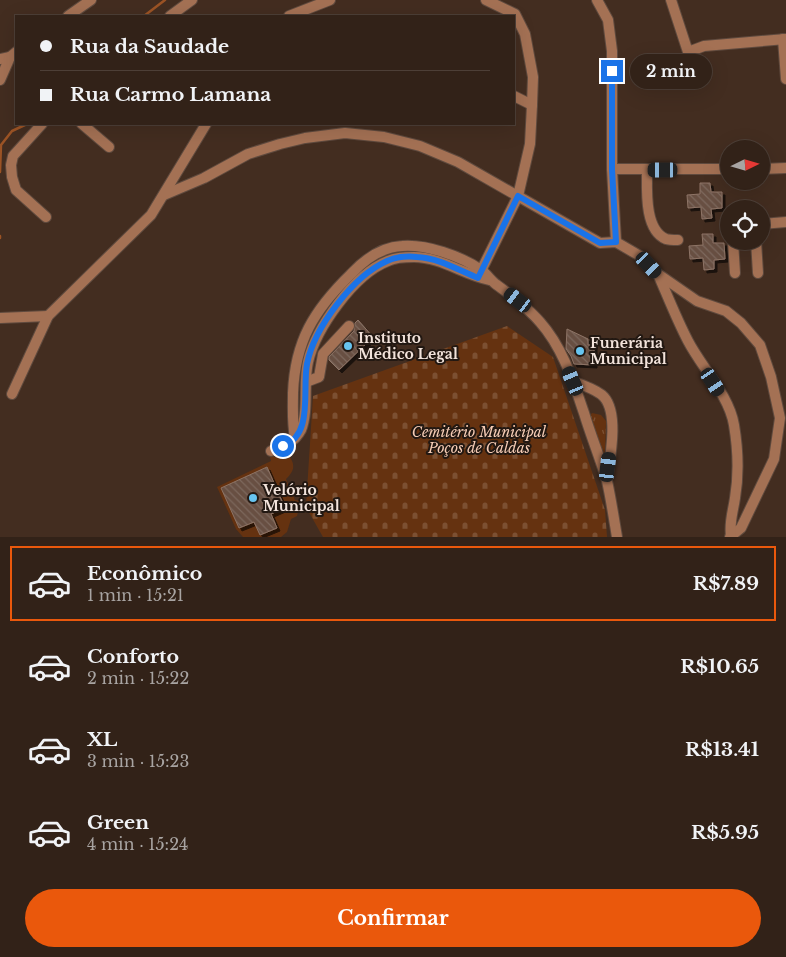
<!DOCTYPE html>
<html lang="pt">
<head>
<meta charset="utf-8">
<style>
	body { margin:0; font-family:"Libre Baskerville",serif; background:#3a2a21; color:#f1f3f6; height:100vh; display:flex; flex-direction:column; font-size:19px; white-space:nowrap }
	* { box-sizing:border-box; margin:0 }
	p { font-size:16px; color:#a8a4a2 }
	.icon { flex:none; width:28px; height:28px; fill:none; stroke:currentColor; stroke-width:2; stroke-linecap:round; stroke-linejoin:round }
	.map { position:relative; height:537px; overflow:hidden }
	.panel { display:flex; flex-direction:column; background:#322218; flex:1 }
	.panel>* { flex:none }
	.hud { position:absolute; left:15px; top:15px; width:500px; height:110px; border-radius:0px; box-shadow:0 5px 20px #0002,0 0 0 1px #4d3f37; display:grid; align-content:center; height:110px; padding:0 25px; background:#322218 }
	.needle { width:32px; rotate:85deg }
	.fabs { position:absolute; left:720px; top:140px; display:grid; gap:10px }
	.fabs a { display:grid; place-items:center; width:50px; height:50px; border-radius:50%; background:#322218; box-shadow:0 5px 20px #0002,0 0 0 1px #4d3f37; font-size:25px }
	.end { position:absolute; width:22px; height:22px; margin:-11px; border:6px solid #1a73e8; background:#fff; box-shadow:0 0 0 2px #fff }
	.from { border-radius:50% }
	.bubble { position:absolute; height:35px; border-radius:18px; background:#322218; box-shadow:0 5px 20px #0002,0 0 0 1px #4d3f37; font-size:16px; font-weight:700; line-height:35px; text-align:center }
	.car { position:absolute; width:15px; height:30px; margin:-15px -8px; border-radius:6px; box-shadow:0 0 4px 1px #0007; background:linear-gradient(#222 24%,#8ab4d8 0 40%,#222 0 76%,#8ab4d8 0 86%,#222 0) }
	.hud b { display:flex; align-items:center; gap:18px; height:48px; font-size:19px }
	.hud b+b { border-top:1px solid #4d3f37 }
	.hud i { width:12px; height:12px; background:#f1f3f6 }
	ul { padding:9px 0 0; list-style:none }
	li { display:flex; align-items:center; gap:15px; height:75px; margin:0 10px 8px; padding:0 15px; border:2px solid transparent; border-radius:0px }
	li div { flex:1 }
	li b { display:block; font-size:19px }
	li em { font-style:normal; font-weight:700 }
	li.selected { border-color:#ea580c }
	li>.icon { width:45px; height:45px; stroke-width:1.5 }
	.primary-button { display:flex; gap:10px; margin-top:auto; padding:10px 25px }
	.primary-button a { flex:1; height:58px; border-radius:30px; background:#ea580c; color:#fff; font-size:20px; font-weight:700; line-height:58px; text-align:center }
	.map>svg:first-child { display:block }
	.green { fill:#653210 }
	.cemetery { fill:url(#cemetery-stones) }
	.park { fill:url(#park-tufts) }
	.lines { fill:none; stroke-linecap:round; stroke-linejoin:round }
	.stream { stroke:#9b5325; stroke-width:2.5 }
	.building { fill:url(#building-back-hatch); stroke:#8e7466; filter:url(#shadow) }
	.minor-casing { stroke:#5f4a3e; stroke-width:12 }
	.minor { stroke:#a47154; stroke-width:10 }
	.route { stroke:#1a73e8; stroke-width:6 }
	.poi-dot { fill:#67c4ef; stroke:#221812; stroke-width:2 }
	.labels { text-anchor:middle; stroke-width:4; stroke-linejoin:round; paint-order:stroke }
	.poi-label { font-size:14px; font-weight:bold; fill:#f2e3db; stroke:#221812; text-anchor:start }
	.park-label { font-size:14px; font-style:italic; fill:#f6ccb5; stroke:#221812 }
</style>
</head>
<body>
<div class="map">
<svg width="786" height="537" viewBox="0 0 786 537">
	<defs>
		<pattern id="cemetery-stones" width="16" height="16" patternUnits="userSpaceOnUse" patternTransform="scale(1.25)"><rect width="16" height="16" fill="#653210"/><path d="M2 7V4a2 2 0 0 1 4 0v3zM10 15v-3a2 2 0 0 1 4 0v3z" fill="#7c5032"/></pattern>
		<pattern id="park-tufts" width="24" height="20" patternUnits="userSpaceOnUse" patternTransform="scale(1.25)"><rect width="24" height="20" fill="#653210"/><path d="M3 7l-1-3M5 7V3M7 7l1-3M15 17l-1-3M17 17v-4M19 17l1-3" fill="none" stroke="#7c5032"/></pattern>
		<pattern id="building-back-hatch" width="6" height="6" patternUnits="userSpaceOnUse" patternTransform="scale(1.25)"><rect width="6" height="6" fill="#674f42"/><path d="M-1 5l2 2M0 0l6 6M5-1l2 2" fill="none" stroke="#7d685d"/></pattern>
		<filter id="shadow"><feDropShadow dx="3" dy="3" stdDeviation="0" flood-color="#0009"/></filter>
	</defs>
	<rect width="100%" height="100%" fill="#432d20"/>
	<path class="green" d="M279,456L290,457C296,467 293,472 286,479L295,500L303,501L306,509L298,512L297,516L291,519L287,532L281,537H243L236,529L217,487L271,461L270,457Z"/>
	<path class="cemetery" d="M507,326L553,357L605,510L607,537H323L306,507L313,396Z"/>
	<path class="park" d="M592,413L601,415L606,421L605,454H600L590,416Z"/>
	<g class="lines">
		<g class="stream">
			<path d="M144,16L165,0"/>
			<path d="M0,172L1,145L12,131L27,124"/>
			<path d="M0,236V238"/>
		</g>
	</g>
	<g class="building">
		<path d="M700,183H710L711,192H722V208L711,209L712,218L702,219L701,207L688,208L687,195L700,194Z"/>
		<path d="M702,234H713V243H724L725,259L714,260V269L704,270L703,258L690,259L689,246L703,245Z"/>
		<path d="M358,320L373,337L339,370L329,360V357L354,331L355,323Z"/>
		<path d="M567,329L588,339V345H594V365L574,364L571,356L566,349Z"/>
		<path d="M267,467L285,508L271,514L277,528L260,535L254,522L239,528L221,488Z"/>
	</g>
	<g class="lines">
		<defs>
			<g id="minor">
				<path d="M597,0L608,20L612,51V169L616,242"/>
				<path d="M671,0L688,52L704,46L786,39"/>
				<path d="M68,16L91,0"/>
				<path d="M170,16L192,0"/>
				<path d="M289,16L330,0"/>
				<path d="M783,39L786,79"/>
				<path d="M0,59L10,57L16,52"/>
				<path d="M0,80L10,57"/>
				<path d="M514,96L532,105"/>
				<path d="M42,124L13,156L11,165L12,177L16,190L46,217"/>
				<path d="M82,124L109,147"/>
				<path d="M612,169H729"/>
				<path d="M761,169L786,168"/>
				<path d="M647,170C647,189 644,230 666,239C669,240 674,240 678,240"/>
				<path d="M164,195L204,178L248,154L280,144L305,138L345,133L384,137L420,146L458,162L600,243L616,242L640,256L658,274L697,301L726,311L741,323L760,345L771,377L780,418L774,459L741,528L730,537"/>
				<path d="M761,224L786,222"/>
				<path d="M733,241L735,273"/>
				<path d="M756,241L758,273"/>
				<path d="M658,274C668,297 677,320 688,341C702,368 729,395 734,425C738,449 739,474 735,498C733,512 729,522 731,536"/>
				<path d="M479,275L518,196L530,144L532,105L533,77L525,34L515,14L486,0"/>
				<path d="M0,318L48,316"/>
				<path d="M573,381C583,386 597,389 604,397C619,414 610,458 607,479"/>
				<path d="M306,382L319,377L323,354L349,326"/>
				<path d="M12,394L48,316L151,215L206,124"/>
				<path d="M295,438C292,422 293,408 293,393C295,341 314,310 351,274C364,260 382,247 402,246C426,244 461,256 481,270C487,274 491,281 497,285C512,296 528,308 540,322C563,348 573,381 584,413C591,436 600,458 607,481C611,499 614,519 617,537"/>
				<path d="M271,451C283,446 294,443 301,430C309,411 303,383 308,362C316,328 354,274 388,261C396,257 406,257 414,257C441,257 464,275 490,280"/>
			</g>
		</defs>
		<use href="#minor" class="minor-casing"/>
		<use href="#minor" class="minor"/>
	</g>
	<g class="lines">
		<path class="route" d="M283,446C314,435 302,390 307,364C314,328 353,276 387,261C396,257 408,256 417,257C439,258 458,270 478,278L518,196L600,243L616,242L612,169V71"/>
	</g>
	<g class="poi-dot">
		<circle cx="348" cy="346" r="5"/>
		<circle cx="580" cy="351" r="5"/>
		<circle cx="253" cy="498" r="5"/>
	</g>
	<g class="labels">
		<g class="poi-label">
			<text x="358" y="343">Instituto<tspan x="358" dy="16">Médico Legal</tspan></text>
			<text x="590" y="348">Funerária<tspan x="590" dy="16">Municipal</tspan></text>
			<text x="263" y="495">Velório<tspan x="263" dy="16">Municipal</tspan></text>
		</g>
		<g class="park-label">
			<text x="479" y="437">Cemitério Municipal<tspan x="479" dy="16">Poços de Caldas</tspan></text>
		</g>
	</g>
</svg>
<div class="fabs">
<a><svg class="needle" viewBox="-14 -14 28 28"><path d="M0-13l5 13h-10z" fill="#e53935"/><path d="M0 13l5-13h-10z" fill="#a8a4a2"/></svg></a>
<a><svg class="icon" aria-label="locate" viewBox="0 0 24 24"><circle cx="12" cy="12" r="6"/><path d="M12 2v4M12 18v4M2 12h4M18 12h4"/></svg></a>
</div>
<i class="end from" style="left:283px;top:446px"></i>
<i class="end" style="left:612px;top:71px"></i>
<div class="bubble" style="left:630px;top:54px;width:82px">2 min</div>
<i class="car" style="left:663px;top:170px;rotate:270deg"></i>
<i class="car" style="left:649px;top:265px;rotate:137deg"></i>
<i class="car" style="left:518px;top:300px;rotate:307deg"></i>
<i class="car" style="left:573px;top:381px;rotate:337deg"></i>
<i class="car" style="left:713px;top:382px;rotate:147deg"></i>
<i class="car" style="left:608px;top:467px;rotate:7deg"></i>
<div class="hud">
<b><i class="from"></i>Rua da Saudade</b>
<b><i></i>Rua Carmo Lamana</b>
</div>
</div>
<section class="panel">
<ul>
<li class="selected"><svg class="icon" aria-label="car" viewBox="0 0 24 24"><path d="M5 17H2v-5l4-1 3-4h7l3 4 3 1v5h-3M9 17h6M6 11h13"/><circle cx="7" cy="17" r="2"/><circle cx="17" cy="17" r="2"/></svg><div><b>Econômico</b><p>1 min · 15:21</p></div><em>R$7.89</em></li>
<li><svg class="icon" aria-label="car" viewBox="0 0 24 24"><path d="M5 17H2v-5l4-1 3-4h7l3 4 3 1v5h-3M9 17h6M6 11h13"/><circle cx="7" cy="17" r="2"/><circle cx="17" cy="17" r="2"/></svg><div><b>Conforto</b><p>2 min · 15:22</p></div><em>R$10.65</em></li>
<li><svg class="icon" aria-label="car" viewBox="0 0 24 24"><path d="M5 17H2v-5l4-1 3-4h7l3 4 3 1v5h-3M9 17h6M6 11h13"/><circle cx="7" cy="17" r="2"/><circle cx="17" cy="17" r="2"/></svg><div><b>XL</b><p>3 min · 15:23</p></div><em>R$13.41</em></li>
<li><svg class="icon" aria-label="car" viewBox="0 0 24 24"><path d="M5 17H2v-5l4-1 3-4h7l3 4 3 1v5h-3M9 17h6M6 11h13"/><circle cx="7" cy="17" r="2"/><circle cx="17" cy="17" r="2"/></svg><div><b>Green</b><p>4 min · 15:24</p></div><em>R$5.95</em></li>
</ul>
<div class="primary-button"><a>Confirmar</a></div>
</section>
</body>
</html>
